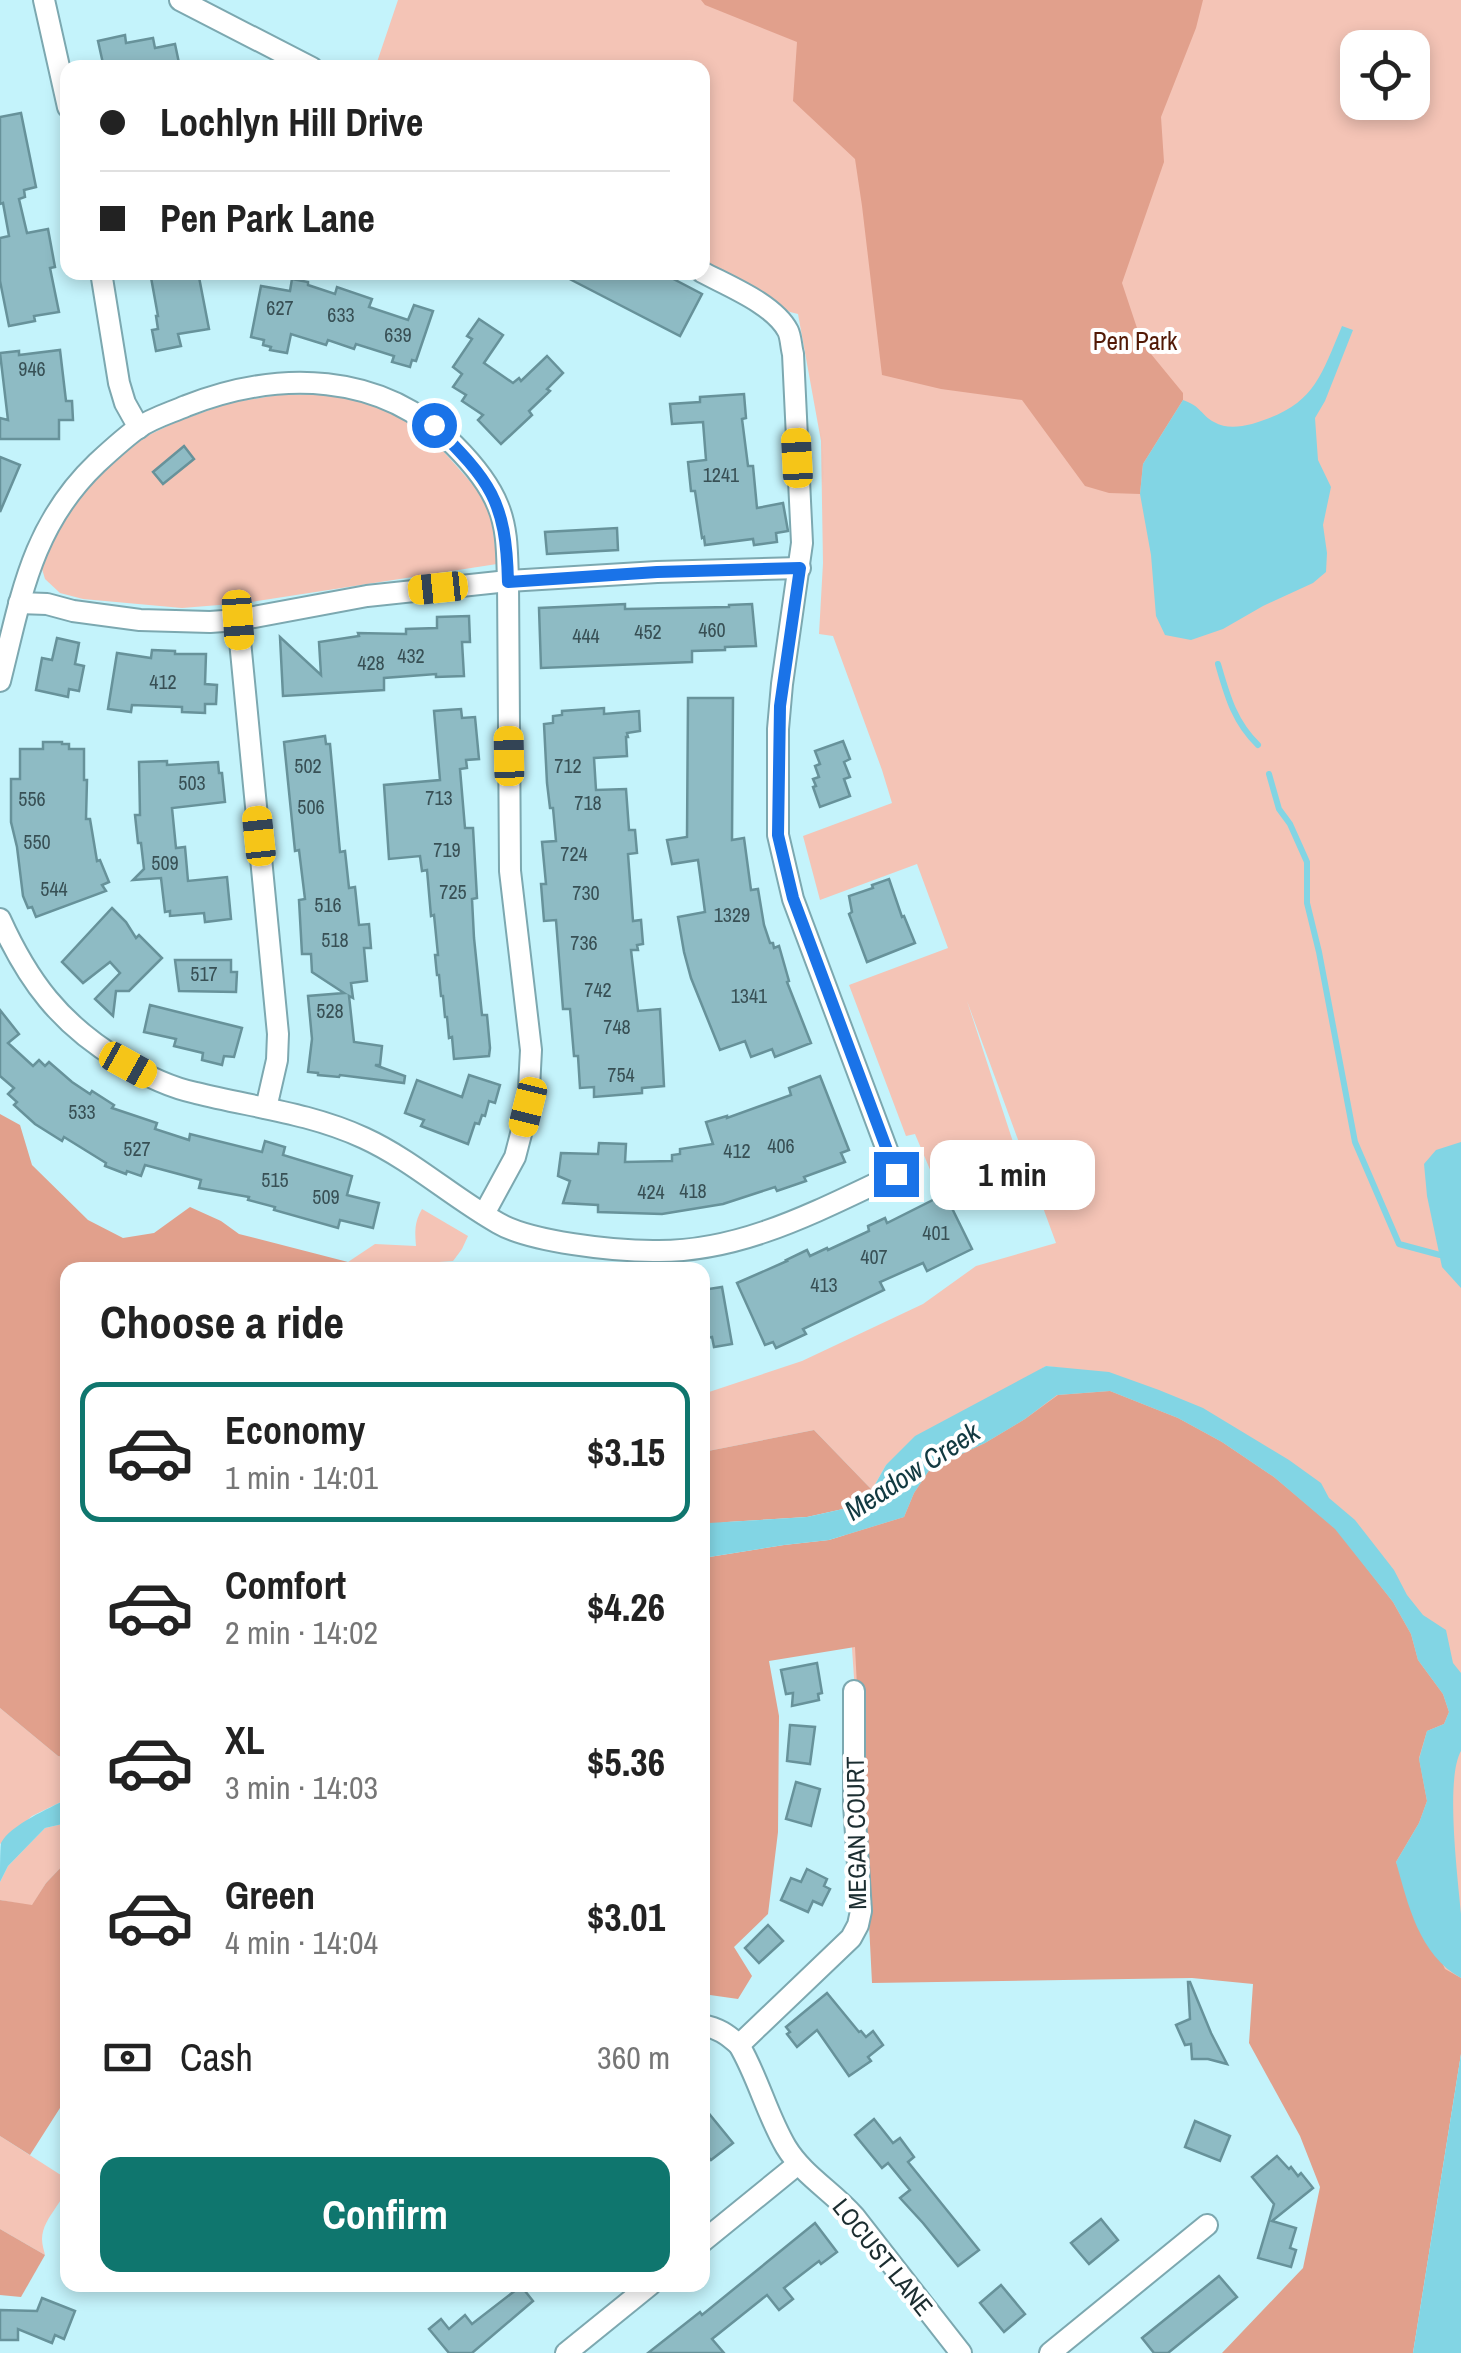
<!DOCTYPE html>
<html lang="en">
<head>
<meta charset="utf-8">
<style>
	body { margin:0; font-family:"Archivo Narrow",sans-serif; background:#f2f2f2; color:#222; height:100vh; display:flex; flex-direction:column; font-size:38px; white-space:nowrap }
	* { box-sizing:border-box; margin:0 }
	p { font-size:32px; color:#767676 }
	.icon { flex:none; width:55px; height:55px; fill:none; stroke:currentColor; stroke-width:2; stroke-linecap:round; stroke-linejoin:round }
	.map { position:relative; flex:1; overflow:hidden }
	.drawer { position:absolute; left:60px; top:1262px; width:650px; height:1030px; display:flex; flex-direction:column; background:#fff; border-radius:20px; box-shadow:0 5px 15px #0003 }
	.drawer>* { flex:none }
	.top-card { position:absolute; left:60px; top:60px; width:650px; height:220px; border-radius:20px; box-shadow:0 5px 15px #0003; display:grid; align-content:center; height:220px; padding:0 40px; background:#fff }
	.controls { position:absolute; left:1340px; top:30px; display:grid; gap:20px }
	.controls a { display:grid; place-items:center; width:90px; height:90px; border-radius:20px; background:#fff; box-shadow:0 5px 15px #0003; font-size:50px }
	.end { position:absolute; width:45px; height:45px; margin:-22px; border:12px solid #1a73e8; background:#fff; box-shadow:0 0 0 5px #fff }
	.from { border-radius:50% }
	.bubble { position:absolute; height:70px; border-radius:20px; background:#fff; box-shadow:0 5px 15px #0003; font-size:32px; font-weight:700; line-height:70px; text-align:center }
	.car { position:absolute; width:30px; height:60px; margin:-30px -15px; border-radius:12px; box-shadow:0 0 8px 2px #0007; background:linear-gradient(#f5c518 24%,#345 0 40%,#f5c518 0 76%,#345 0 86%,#f5c518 0) }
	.top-card b { display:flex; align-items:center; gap:35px; height:95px; font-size:38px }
	.top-card b+b { border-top:2px solid #e0e0e0 }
	.top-card i { width:25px; height:25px; background:#222 }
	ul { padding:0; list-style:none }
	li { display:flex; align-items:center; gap:30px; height:140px; margin:0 20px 15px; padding:0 20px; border:5px solid transparent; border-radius:20px }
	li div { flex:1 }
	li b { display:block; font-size:38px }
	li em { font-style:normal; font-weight:700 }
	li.current { border-color:#0f766e }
	li>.icon { width:90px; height:90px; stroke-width:1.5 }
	h2 { padding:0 40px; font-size:45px; line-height:120px }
	.pay { display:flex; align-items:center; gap:25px; height:110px; padding:0 40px; font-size:38px }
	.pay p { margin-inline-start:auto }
	.action { display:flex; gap:20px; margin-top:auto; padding:20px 40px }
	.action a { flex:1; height:115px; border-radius:20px; background:#0f766e; color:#fff; font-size:40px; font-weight:700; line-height:115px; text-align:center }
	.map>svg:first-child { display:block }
	.green { fill:#f4c4b6; fill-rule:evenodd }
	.forest { fill:#e1a08c }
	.water { fill:#82d5e4 }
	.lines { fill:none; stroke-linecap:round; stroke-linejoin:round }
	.stream { stroke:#82d5e4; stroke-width:6 }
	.building { fill:#8ebbc4; stroke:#67929a; stroke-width:2.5 }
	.minor-casing { stroke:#7ca8b0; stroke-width:24 }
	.minor { stroke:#fff; stroke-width:20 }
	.route { stroke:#1a73e8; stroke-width:12 }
	.labels { text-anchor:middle; stroke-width:8; stroke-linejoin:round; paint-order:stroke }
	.number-label { font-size:20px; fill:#385055 }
	.park-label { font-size:25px; fill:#521906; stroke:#fff }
	.street-label { font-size:25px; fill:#1b2d30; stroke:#fff }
	.water-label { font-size:28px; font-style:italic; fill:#123a41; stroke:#fff }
</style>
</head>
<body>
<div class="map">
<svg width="1461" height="2353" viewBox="0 0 1461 2353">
	<rect width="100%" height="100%" fill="#c4f3fb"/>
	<g class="green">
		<path d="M398,0H1461V1990L873,1957L843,1516L1069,1369L1046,1366L886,1465L872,1490L814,1430L703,1452V1394L802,1361L923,1304L976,1266L1056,1243L967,1001L1013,1142L948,1171L940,1168L931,1172L915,1134L906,1136L849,985L948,948L917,864L820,900L803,836L892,803L882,770L833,636L819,634L823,563L821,441L798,314L790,312L703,267L702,68H375ZM1358,48H1412V102H1358Z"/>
		<path d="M321,394L365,401L410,422L429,435L475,487L491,513L497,564L244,603L182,608L83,599L60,593L45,579L42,569L45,553L62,524L86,490L122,453L149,435L176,422L229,403L278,395Z"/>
		<path d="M422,1209L468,1236L462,1249L453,1261L439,1262V1270H362L348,1262L375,1244L416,1246C415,1231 414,1223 422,1209Z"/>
		<path d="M0,1708L58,1756L68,1758L67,1799L32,1816L0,1844Z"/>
		<path d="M67,1823V1861L46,1883L32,1906L0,1900V1882L8,1866L45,1828Z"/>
		<path d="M0,2136L67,2179C67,2203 43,2215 42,2239C42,2245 44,2250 45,2255L0,2229Z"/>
	</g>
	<g class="forest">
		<path d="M701,0H1203L1196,28L1161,117L1164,162L1122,283L1142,343L1183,393V400L1143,464L1140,494L1109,493L1085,486L1022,400L941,389L882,375L862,206L855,159L793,101L797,42L705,5Z"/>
		<path d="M0,1114L20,1125L32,1165L88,1220L123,1238L154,1233L190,1207L221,1221L239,1234L348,1262L362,1270H68L67,1758L58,1756L0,1708Z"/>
		<path d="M1110,1391L1178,1418L1222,1442L1274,1477L1336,1529L1393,1602L1411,1634L1418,1660L1443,1694L1449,1712L1444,1724L1427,1731L1419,1758L1427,1801L1419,1823L1396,1862L1445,1969L1461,1978V2054L1413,2353H1222L1303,2268L1320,2187L1300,2136L1249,2043L1253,1984L1192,1978L872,1983L855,1647L769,1661L779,1716L778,1832L768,1914L734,1947L752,1976L738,1999L703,1994V1558L784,1545L829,1540L904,1517L914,1493L930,1469L985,1443L1025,1419L1058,1395Z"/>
		<path d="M814,1430L872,1490L852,1507L807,1517L727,1522L703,1526V1452Z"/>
		<path d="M67,1861V2097L30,2155L0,2136V1900L32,1905L46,1883Z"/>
		<path d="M0,2229L45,2255L21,2297L0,2295Z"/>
	</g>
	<g class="water">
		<path d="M1342,326L1353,330L1325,401L1315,418L1318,460L1331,487L1323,525L1327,553L1326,572L1313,583L1263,606L1223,629L1191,640L1165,635L1156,616L1151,555L1140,494L1143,464L1183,400C1201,406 1201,415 1214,422C1226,429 1239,427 1252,424C1313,406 1319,381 1342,326Z"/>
		<path d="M1461,1142V1288L1442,1267L1427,1196L1424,1164L1436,1150Z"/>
		<path d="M1046,1366L1109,1372L1159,1390L1203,1408L1289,1460L1321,1483L1329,1498L1355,1520L1394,1570L1407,1595L1423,1615L1446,1630L1453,1663L1461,1673V1751C1445,1779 1458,1879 1461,1914C1461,1935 1461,1957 1461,1978C1419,1955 1408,1904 1396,1862L1419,1823L1427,1801L1419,1759L1427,1731L1444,1724L1449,1712L1443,1694L1418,1660L1411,1634L1393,1602L1335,1529L1274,1477L1222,1442L1178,1418L1110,1391L1057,1395L1025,1419L985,1443L930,1469L914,1493L904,1517L829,1540L784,1545L703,1558V1526L709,1523L807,1517L852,1507L872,1490L886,1465L915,1436Z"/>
		<path d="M67,1799V1823L45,1828L8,1866L0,1882C0,1871 0,1852 1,1843C10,1825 50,1808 67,1799Z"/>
		<path d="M1461,2054V2353H1413Z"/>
	</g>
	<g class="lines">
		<g class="stream">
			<path d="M1218,664C1227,695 1234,722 1258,745"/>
			<path d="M1269,774L1279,809L1290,824L1307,862V903L1319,952L1355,1142L1399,1244L1440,1255"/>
		</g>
	</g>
	<g class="building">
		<path d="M125,35L126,43L153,38L155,48L175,44L179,63L155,68H104L98,41Z"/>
		<path d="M21,113L36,187L24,190L25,197L19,199L27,233L48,229L55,267L50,268L59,312L34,316L35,321L9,326L0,281V238L9,236L3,203L0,204V117Z"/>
		<path d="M150,272H198L209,329L178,334L181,346L156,351L152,330L158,329L156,316H158Z"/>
		<path d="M556,272H660L702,294L680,336Z"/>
		<path d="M292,279L308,282V285L335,294L337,287L372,299L369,307L408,320L414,305L433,311L416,361L412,360L410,367L392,362L394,356L356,344L354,349L328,340L326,345L291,334L287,353L270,350L271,347L263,345L264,340L251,337L261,286L290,291Z"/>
		<path d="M479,319L503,335L484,363L513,383L519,378L521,381L547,356L563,373L547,389L550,391L529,411L532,415L501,444L478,420L483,415L462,401L466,395L453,387L462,374L453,367L472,339L467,336Z"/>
		<path d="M60,350L66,401H72L73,420H59V439H0V418L8,420L0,353L19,351V355Z"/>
		<path d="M744,394L746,418L742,419L748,466H753L757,508L783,503L788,531L776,533L777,542L754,545L753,539L705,545L704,537L702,538L695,491H691L688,462L706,460L703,422L672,424L670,404L700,402V397Z"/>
		<path d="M184,446L194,459L163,484L153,472Z"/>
		<path d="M0,457L20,465L0,512Z"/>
		<path d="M617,528L618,550L547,554L545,532Z"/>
		<path d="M625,604V609L729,607V605L752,604L756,646L725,647V650L692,651V662L541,668L539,608Z"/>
		<path d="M469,616L470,642H462L464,676L436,677V674L384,678V690L283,696L280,637L321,675L319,642L359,636L358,633L406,634V629L437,628V617Z"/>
		<path d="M57,638L79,643L75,664L84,666L79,691L69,689L68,697L36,690L42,658L52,660Z"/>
		<path d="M152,650L175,651V654H206L205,684L217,685L216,704H205V713L182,712V707L132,705L131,712L108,709L117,653L151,658Z"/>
		<path d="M688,698H733L732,840L744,838L751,890L758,889L764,925L770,943H773L774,948L779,946L789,981L787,982L811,1043L775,1057L772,1049L751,1057L745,1041L720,1050L691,978L684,952L678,917L705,912L698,860L672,864L667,840L687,837Z"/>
		<path d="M604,708V714L639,711L640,731L627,733L628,737H626L627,756L594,758L596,790L626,789L629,830H635L637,853L628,854L633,921L641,920L643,944L637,945L638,950H631L638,1011L660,1009L664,1086L642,1088V1093L594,1097V1087L580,1088L578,1056H574L570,1009H563L556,920L544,921L541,884H546L542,842L556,841L553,808H550L547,783L544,724L553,723V716L562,715V711Z"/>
		<path d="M461,709L462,718L475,717L479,759L466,760L467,768L460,769L465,828H473L477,898L472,899L474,938L482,1015H487L490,1048L489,1056L454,1059L452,1037L449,1038L447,1017H445L443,996H441L439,975H437L435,955H438L434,915L431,916L427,870L422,871L420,856L389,859L384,785L440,780L434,711Z"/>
		<path d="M325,736L326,744H330L340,852L345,851L349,888L355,887L359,925L369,924L371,948H364L367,981L351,983L353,998L349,996L354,1042L382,1046L380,1065H375L405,1076L404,1083L340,1075L339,1077L318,1075V1073L308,1072L312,1039L308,996L344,993L312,972L311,954H302L299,900L305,899L299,850L295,851L284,742Z"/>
		<path d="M843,741L850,759L844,762L850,777L844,779L850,796L820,807L813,787L816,786L813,779L819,777L815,766L820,764L815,751Z"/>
		<path d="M43,742H62V744H69V749H84V780H87L86,819H90L97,861L100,860L109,882L102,885L106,891L36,917L32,907L28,908L23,896L17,847L11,822V779H20V749H43Z"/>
		<path d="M167,761V765L218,762L219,773H222L225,802L172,808L176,848L185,847L188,881L227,877L231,919L205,922L204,913L170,916V911L165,912L161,878L133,880L144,869L141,843H138L135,815H140L139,762Z"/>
		<path d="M889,879L902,917L904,916L915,943L867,962L849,914L852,912L849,896L873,888L872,885Z"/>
		<path d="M112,908L126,922L136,938L139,935L162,958L129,991H116L113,1016L95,999L120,973L110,962L83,983L62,962Z"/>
		<path d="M175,960H231V972H237L236,992L179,991Z"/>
		<path d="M150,1005L242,1028L234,1057L224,1056L222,1065L202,1060L203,1053L174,1046L176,1039L144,1032Z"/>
		<path d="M0,1010L19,1034L8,1043L33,1066L39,1060L45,1066L49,1062L72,1082L90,1094L92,1091L114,1105L112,1108L157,1123L155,1129L189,1140L190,1134L262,1152L265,1141L285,1147L283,1155L352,1176L347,1195L379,1203L373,1228L340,1220L338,1228L274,1210L275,1207L248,1200L249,1197L199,1188L201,1180L145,1165L141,1176L127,1171L126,1174L105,1166L106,1163L64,1137L62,1141L35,1124L14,1105L17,1102L8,1094L14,1088L0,1076Z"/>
		<path d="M469,1075L500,1085L495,1103L489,1101L485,1116L482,1115L479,1124L475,1123L468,1144L421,1126L424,1120L405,1113L417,1080L462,1097Z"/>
		<path d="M820,1076L849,1150L841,1153L845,1162L804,1177L806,1181L777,1191L775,1187L723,1204L662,1214L598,1212V1205L563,1203L570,1181L558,1176L561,1153L598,1154L599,1143L626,1144L625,1162L672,1161V1155L680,1154V1149L713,1144L706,1122L727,1116V1118L791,1095L789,1088Z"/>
		<path d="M945,1194L972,1249L927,1271L923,1263L880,1282L884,1290L803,1329L806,1334L776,1348L773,1342L765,1345L737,1283L787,1261L786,1260L807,1250L810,1256L827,1248L828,1250L869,1231L868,1226L885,1218L887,1223Z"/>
		<path d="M722,1287L732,1344L714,1347L712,1337L702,1339V1290Z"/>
		<path d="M817,1663L822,1693L818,1694L819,1700L792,1706L793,1693L786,1694L781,1670Z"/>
		<path d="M790,1725L815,1727L810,1764L787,1761Z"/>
		<path d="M796,1782L820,1789L811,1826L786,1819Z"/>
		<path d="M807,1869L827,1879L824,1886L830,1889L822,1905L813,1901L808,1912L781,1900L791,1878L801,1882Z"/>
		<path d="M768,1925L783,1941L759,1963L745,1948Z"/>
		<path d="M1188,1982H1190L1211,2033L1227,2064L1208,2059H1192L1191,2044L1185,2045L1176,2025L1190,2019Z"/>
		<path d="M827,1993L859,2032L861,2031L866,2037L873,2031L883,2045L868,2057L871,2061L849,2076L817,2030L797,2047L787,2034L790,2032L786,2027Z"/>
		<path d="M702,2105L733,2143L711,2160L702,2150Z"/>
		<path d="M874,2119L893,2143L900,2138L914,2157L908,2162L979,2250L958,2266L923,2223L900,2198L910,2190L888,2163L882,2168L855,2135Z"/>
		<path d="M1195,2121L1230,2136L1220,2161L1185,2147Z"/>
		<path d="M1277,2156L1289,2169L1291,2167L1298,2176L1301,2173L1313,2188L1272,2221L1296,2228L1290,2248L1296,2250L1291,2267L1258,2258L1274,2204L1252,2177Z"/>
		<path d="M1101,2219L1118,2240L1089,2264L1071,2243Z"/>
		<path d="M815,2223L837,2252L821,2264L819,2261L784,2288L793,2299L779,2310L767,2295L712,2339L724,2353H648L700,2312L702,2315Z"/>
		<path d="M1219,2276L1237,2297L1168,2353H1154L1142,2338Z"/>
		<path d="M1001,2285L1025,2314L1004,2332L980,2303Z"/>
		<path d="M521,2286L533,2301L472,2353H449L429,2329L441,2319L449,2329L465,2315L472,2324Z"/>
		<path d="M42,2298L75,2311L64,2339L55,2335L52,2343L18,2329V2340H0V2310L37,2311Z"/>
	</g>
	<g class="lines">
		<defs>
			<g id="minor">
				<path d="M44,0L68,107"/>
				<path d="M180,0L312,68"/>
				<path d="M101,272L119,383L125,403L139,428"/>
				<path d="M19,603L47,604L73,611L140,620L210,622L238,620L367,596L508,581L657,572L800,568"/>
				<path d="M238,620L278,1034L277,1060L266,1108"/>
				<path d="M0,681C21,598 31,526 97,463C110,451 124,438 138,428C152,418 170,413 186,406C278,370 381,371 454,445C472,463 489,483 498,506C508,530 507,556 508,581L510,871L531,1050L528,1107L515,1157L484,1214"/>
				<path d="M0,919C28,981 60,1024 120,1060C144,1075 168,1087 196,1093C252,1107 310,1113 364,1138C412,1160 452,1197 498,1223C530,1242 615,1251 653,1251C741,1253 819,1210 896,1174L793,899L778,835V729L782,684L802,543L793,354C791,347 791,337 788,331C774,304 728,286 702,272"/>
				<path d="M702,2025C718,2028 727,2034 739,2045C758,2077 767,2115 786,2147C803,2175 832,2191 854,2216L961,2353"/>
				<path d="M739,2045L851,1938L858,1925L861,1911L854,1804V1691"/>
				<path d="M702,2242L798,2164"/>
				<path d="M566,2353L650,2285"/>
				<path d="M1050,2353L1207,2225"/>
			</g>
		</defs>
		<use href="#minor" class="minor-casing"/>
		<use href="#minor" class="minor"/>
	</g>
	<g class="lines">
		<path class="route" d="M434,425C490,482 506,499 508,582L657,572L800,568L780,706L778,835L793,898L896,1174"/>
	</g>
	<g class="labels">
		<g class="number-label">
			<text x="280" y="315">627</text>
			<text x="341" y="322">633</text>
			<text x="398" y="342">639</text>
			<text x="32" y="376">946</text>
			<text x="721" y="482">1241</text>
			<text x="712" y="637">460</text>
			<text x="648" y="639">452</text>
			<text x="586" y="643">444</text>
			<text x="411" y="663">432</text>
			<text x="371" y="670">428</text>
			<text x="163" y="689">412</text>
			<text x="308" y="773">502</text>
			<text x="568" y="773">712</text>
			<text x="192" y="790">503</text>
			<text x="439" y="805">713</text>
			<text x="32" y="806">556</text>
			<text x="588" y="810">718</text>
			<text x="311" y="814">506</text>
			<text x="37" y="849">550</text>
			<text x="447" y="857">719</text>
			<text x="574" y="861">724</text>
			<text x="165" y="870">509</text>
			<text x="54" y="896">544</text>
			<text x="453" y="899">725</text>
			<text x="586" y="900">730</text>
			<text x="328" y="912">516</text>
			<text x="732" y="922">1329</text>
			<text x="335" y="947">518</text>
			<text x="584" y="950">736</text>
			<text x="204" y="981">517</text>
			<text x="598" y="997">742</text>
			<text x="749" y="1003">1341</text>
			<text x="330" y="1018">528</text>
			<text x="617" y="1034">748</text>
			<text x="621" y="1082">754</text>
			<text x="82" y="1119">533</text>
			<text x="781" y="1153">406</text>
			<text x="137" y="1156">527</text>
			<text x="737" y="1158">412</text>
			<text x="275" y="1187">515</text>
			<text x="693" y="1198">418</text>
			<text x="651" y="1199">424</text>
			<text x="326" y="1204">509</text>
			<text x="936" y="1240">401</text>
			<text x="874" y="1264">407</text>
			<text x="824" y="1292">413</text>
		</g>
		<g class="park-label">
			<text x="1135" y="350">Pen Park</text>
		</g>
		<g class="street-label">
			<text transform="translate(856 1833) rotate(-91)" y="9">MEGAN COURT</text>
			<text transform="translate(883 2257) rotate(51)" y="9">LOCUST LANE</text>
		</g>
		<g class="water-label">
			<text transform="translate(912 1471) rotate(-33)" y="10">Meadow Creek</text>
		</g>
	</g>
</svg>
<div class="controls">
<a><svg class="icon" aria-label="locate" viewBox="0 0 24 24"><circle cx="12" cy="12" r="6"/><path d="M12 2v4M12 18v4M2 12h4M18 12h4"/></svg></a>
</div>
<i class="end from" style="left:434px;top:425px"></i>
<i class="end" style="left:896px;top:1174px"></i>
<div class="bubble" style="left:930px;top:1140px;width:165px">1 min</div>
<i class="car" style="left:797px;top:458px;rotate:357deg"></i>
<i class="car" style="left:438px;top:588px;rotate:264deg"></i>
<i class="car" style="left:238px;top:620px;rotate:176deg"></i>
<i class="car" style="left:509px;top:756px;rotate:359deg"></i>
<i class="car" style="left:259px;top:836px;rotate:354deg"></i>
<i class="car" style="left:128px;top:1065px;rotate:119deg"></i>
<i class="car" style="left:528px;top:1107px;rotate:194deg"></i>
<div class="top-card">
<b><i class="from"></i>Lochlyn Hill Drive</b>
<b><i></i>Pen Park Lane</b>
</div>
<section class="drawer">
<h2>Choose a ride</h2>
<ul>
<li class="current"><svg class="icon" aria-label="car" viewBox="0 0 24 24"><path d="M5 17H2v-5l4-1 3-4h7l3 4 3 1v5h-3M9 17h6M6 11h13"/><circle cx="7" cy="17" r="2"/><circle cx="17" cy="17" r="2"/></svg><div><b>Economy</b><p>1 min · 14:01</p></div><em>$3.15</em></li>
<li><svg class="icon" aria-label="car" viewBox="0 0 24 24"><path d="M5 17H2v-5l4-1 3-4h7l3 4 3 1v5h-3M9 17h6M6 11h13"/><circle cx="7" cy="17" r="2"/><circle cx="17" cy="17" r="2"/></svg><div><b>Comfort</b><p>2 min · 14:02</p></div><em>$4.26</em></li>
<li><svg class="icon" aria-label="car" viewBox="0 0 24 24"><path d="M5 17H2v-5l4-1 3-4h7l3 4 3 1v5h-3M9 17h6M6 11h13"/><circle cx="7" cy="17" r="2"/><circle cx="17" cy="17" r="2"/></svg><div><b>XL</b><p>3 min · 14:03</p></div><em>$5.36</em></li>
<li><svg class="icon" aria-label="car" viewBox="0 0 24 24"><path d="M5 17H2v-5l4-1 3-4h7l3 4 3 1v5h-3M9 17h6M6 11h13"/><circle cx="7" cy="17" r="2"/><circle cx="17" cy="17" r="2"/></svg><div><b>Green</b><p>4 min · 14:04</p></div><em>$3.01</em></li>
</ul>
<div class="pay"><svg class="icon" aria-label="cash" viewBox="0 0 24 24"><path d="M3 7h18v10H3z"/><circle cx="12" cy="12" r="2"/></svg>Cash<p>360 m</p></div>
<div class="action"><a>Confirm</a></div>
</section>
</div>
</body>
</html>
